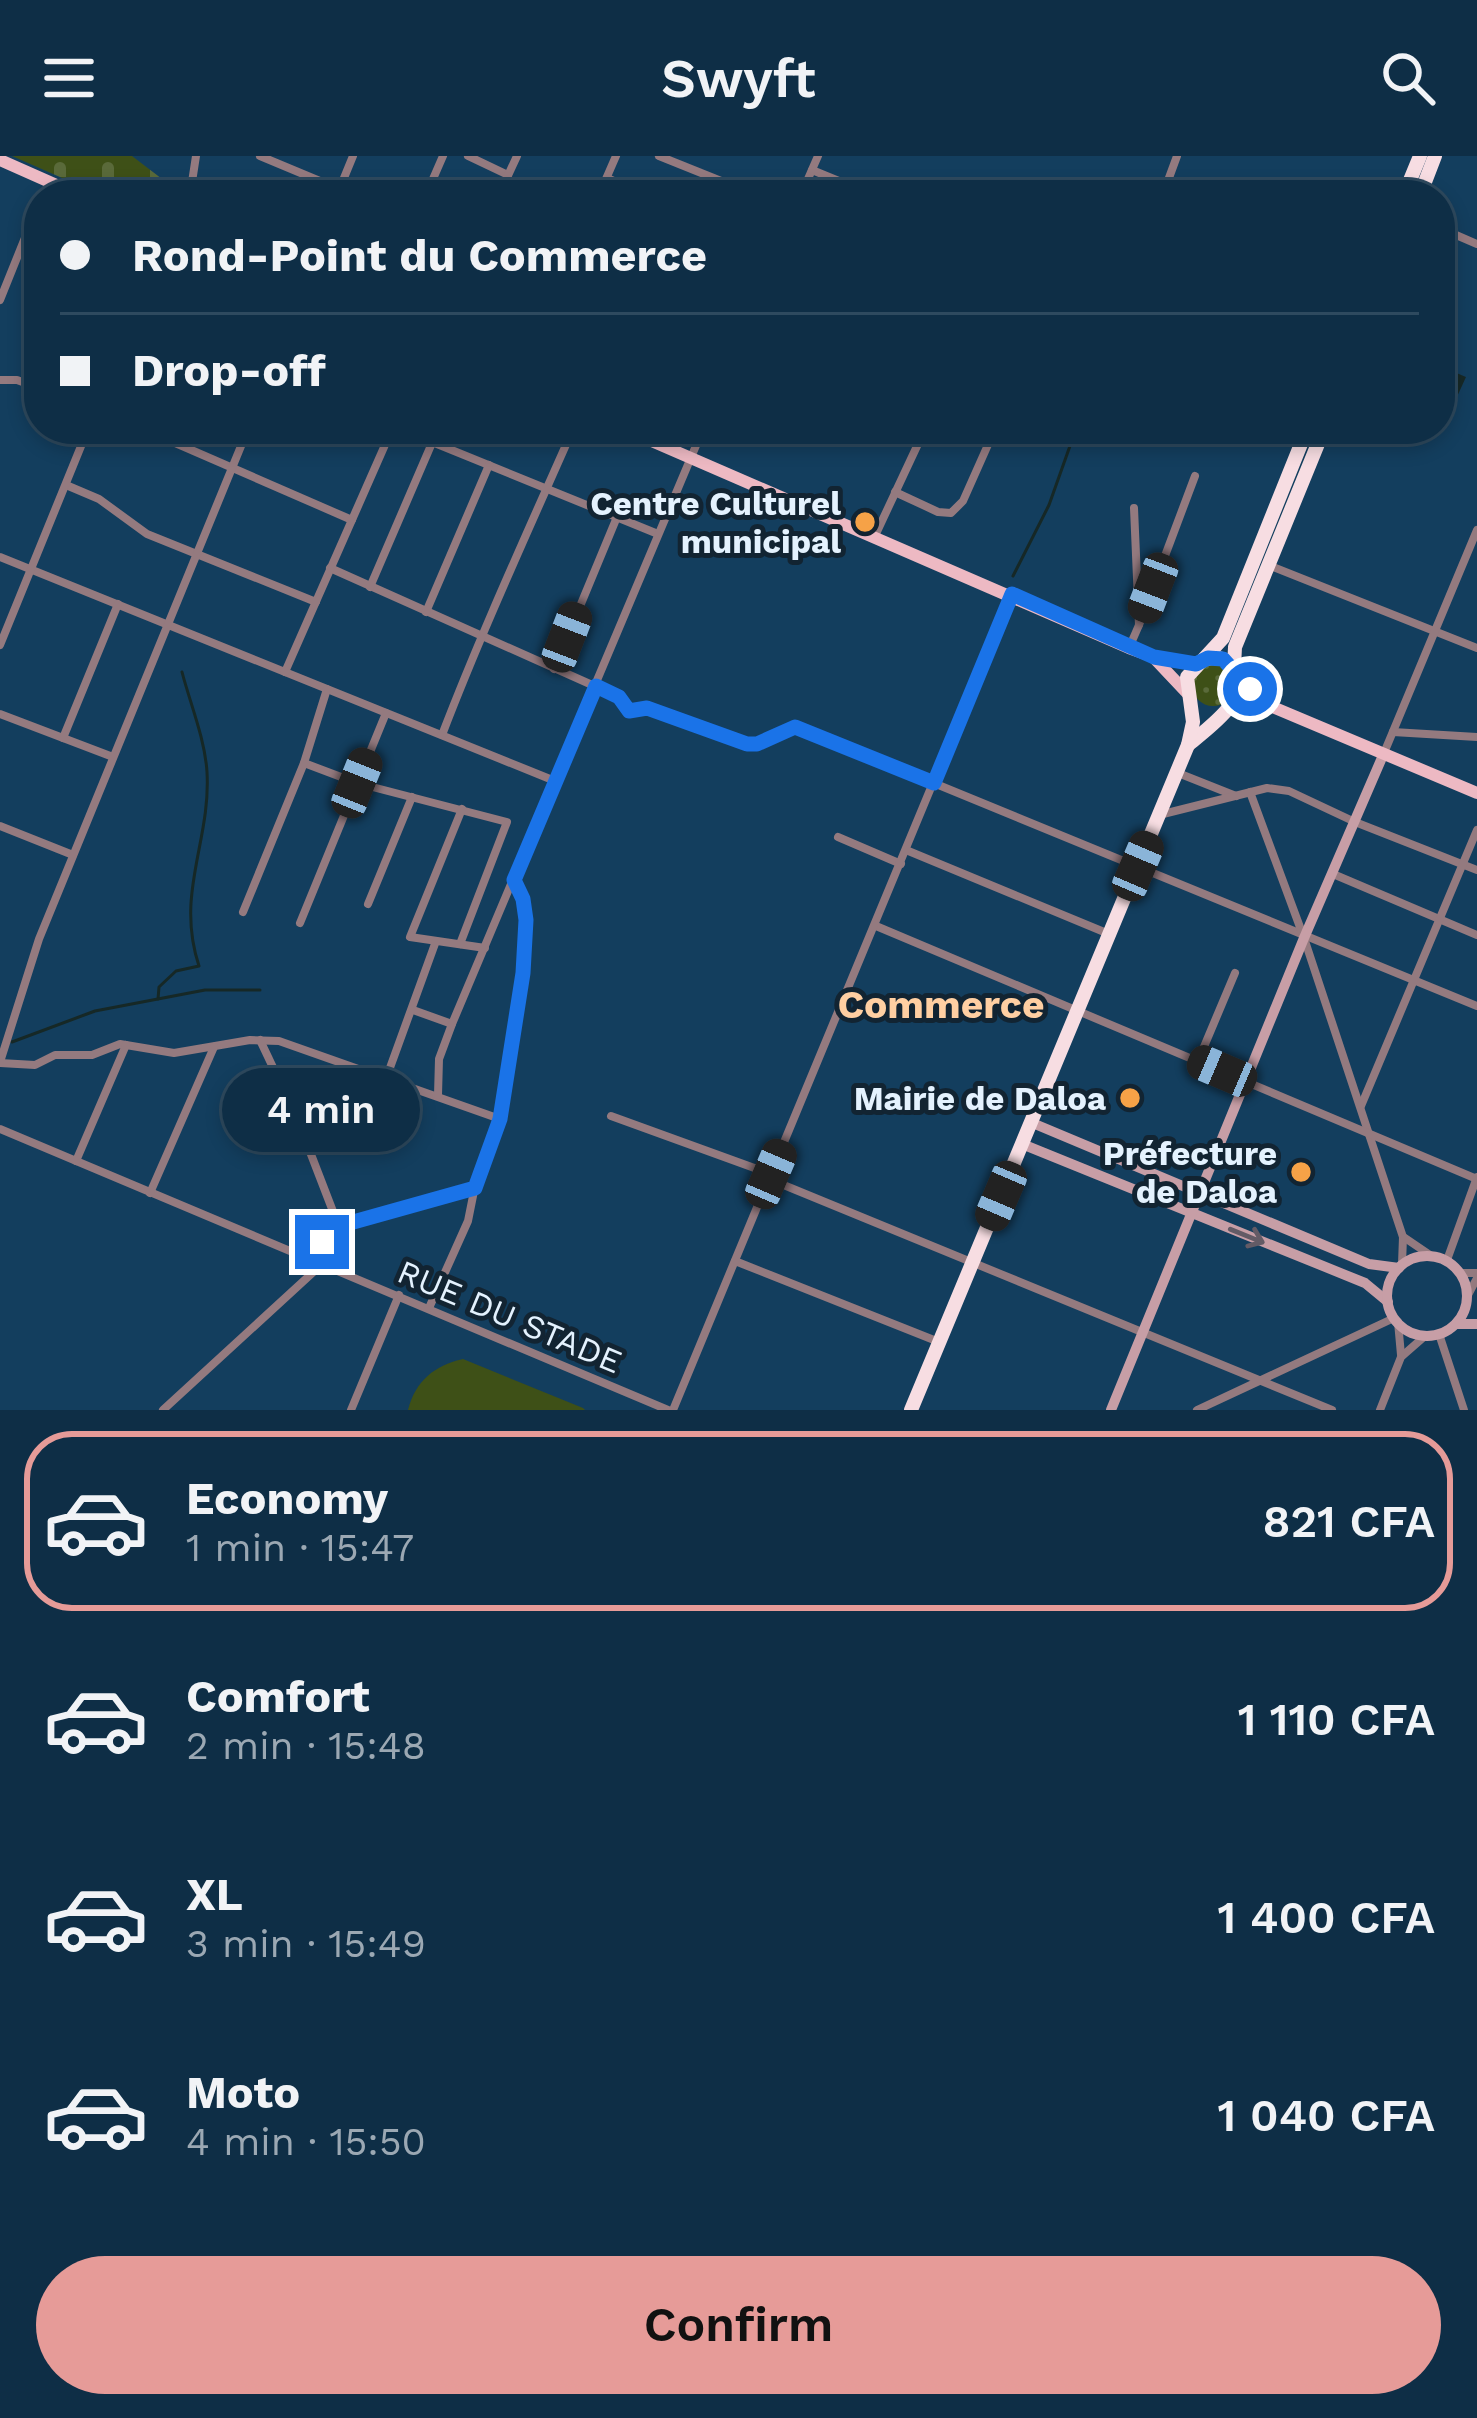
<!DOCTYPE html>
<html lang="en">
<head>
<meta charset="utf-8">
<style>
	body { margin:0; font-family:"Work Sans",sans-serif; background:#1c3a51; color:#f1f3f6; height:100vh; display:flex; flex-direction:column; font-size:45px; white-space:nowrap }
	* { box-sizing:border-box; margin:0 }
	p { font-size:39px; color:#9ba8b3 }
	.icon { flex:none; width:66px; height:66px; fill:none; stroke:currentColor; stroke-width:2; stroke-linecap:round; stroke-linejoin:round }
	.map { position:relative; height:1254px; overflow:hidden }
	.side { display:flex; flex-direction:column; background:#0e2e46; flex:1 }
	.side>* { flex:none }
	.hud { position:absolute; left:24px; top:24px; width:1431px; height:264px; border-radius:48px; box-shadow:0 6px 18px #0003,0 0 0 3px #2e4a5f; display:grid; align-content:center; height:264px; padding:0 36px; background:#0e2e46 }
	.end { position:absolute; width:54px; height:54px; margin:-27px; border:15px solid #1a73e8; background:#fff; box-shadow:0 0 0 6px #fff }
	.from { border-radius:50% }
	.bubble { position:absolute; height:84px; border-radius:42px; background:#0e2e46; box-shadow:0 6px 18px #0003,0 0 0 3px #2e4a5f; font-size:39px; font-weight:600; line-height:84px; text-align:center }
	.car { position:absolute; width:36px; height:72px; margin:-36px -18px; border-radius:15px; box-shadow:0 0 9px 3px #0007; background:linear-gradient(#222 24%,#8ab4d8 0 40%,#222 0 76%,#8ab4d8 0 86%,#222 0) }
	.hud b { display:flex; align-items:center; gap:42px; height:114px; font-size:45px }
	.hud b+b { border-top:3px solid #2e4a5f }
	.hud i { width:30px; height:30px; background:#f1f3f6 }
	ul { padding:21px 0 0; list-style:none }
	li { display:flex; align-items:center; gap:36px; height:180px; margin:0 24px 18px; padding:0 12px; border:6px solid transparent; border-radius:48px }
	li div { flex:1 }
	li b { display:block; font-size:45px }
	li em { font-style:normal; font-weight:600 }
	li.on { border-color:#e69b98 }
	li>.icon { width:108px; height:108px; stroke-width:1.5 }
	.cta { display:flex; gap:24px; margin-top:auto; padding:24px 36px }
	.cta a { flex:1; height:138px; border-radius:72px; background:#e69b98; color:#111; font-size:48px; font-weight:600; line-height:138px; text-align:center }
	header { display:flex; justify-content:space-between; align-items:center; height:156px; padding:0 36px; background:#0e2e46; font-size:54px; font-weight:600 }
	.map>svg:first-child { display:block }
	.grass { fill:url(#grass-dots) }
	.cemetery { fill:url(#cemetery-stones) }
	.pitch { fill:#3e5017 }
	.water { fill:url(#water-ripples) }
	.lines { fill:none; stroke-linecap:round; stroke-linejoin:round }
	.stream { stroke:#162826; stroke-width:3 }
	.street { stroke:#947a7f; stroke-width:8 }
	.secondary { stroke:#c79ea6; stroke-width:10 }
	.primary { stroke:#edb9c3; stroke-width:12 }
	.highway { stroke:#f7dde2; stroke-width:14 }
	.oneway { stroke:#635b66 }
	.route { stroke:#1a73e8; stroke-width:15 }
	.poi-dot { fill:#f6a247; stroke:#122432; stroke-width:4.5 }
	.labels { text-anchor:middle; stroke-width:10; stroke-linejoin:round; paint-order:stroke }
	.poi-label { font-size:33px; font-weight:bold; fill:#e4f2fe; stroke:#122432; text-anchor:end }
	.street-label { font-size:33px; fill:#e4f2fe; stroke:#122432 }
	.quarter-label { font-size:39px; font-weight:bold; fill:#ffcfa2; stroke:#122432 }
</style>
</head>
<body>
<header><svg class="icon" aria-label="menu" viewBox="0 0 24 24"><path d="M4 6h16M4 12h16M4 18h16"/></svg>Swyft<svg class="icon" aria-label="search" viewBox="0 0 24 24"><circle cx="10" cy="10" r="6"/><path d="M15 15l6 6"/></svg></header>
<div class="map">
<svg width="1477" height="1254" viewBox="0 0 1477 1254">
	<defs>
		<pattern id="grass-dots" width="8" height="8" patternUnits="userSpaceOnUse" patternTransform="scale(3)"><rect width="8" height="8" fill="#3e5017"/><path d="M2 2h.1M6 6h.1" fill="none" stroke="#5a6a3a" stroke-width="1.8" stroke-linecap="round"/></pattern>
		<pattern id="cemetery-stones" width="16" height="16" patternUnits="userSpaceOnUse" patternTransform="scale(3)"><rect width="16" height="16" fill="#3e5017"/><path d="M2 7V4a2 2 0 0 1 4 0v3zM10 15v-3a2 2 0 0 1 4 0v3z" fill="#5a6a3a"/></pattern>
		<pattern id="water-ripples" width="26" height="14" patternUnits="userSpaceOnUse" patternTransform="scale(3)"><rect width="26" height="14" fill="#162826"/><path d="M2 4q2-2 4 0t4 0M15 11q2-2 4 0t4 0" fill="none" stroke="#384847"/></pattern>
	</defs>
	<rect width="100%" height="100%" fill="#133e5e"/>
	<circle class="grass" cx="1213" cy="529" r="21"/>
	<path class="cemetery" d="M12,0H132L183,39H101Z"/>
	<path class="pitch" d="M463,1203L583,1252L585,1254H408C415,1225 435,1209 463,1203Z"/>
	<path class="water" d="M1440,210L1466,221L1456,243L1440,236Z"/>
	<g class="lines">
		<g class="stream">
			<path d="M1013,420L1049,349L1076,273"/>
			<path d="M158,843L159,831L176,815L199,810C175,737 211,686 207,616C205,583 190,547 182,516"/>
			<path d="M12,886L95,855L205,834H260"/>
		</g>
		<g class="street">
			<path d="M196,0L192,26L202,39"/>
			<path d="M260,0L339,33"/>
			<path d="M468,0L508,19"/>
			<path d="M659,0L756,39"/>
			<path d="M812,14L873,39"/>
			<path d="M607,22L645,39"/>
			<path d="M1166,30L1191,39"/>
			<path d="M337,39L353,0"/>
			<path d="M426,39L443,0"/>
			<path d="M499,39L517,0"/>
			<path d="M599,39L616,0"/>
			<path d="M801,39L818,0"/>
			<path d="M1155,39L1166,30L1177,0"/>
			<path d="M1440,72L1477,88"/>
			<path d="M0,144L39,47"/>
			<path d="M0,224H17L39,232"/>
			<path d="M143,273L352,364"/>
			<path d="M400,273L658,378"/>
			<path d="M813,273L832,280"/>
			<path d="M66,329L99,343L147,378L316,446"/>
			<path d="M895,336L938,356L951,357L963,345L995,273"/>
			<path d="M874,382L925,273"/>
			<path d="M0,401L555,625"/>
			<path d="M1268,409L1477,492"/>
			<path d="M330,412L619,541L629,555L647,552L747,588C768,588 782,569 802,573L1477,850"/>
			<path d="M370,431L438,273"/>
			<path d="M426,456L489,309"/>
			<path d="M1139,469L1195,320"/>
			<path d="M0,489L88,273"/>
			<path d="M1129,492L1139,469L1134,352"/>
			<path d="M554,513L617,361"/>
			<path d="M285,516L392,273"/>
			<path d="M0,558L113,601"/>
			<path d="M1393,576L1477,581"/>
			<path d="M442,579C482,475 528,375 573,273"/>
			<path d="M63,582L118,448"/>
			<path d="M1384,597L1477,374"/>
			<path d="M304,607L357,627L507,666L460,788"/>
			<path d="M1178,617L1236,640"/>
			<path d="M1250,636L1304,782L1403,1081L1402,1108"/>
			<path d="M462,653L410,781L485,792"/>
			<path d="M1159,659L1267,632L1289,635L1355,666L1477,714"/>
			<path d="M0,670L73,699"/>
			<path d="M838,681L901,708"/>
			<path d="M906,694L1109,778"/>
			<path d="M1333,718L1477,779"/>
			<path d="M368,748L412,641"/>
			<path d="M243,756L304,607L327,533"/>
			<path d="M300,767L386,557"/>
			<path d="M876,770L1477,1023"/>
			<path d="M413,854L452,868"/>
			<path d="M260,884L297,962L339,1071"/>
			<path d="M1198,905L1235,817"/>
			<path d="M0,906L39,783L248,273"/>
			<path d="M0,907L35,909L55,899H92L120,888L174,897L250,884L279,885L500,963"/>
			<path d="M387,920L436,785"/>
			<path d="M438,939L439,903L452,868L703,273"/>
			<path d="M1361,950L1477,674"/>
			<path d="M611,960L771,1018"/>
			<path d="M0,973L668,1254"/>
			<path d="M76,1005L126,889"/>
			<path d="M769,1023L1332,1254"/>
			<path d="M150,1037L214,891"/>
			<path d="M1405,1082L1430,1099"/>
			<path d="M310,1104L339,1071L475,1032"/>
			<path d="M1447,1104L1477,1021"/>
			<path d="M735,1105L939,1186"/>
			<path d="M1461,1117H1477"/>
			<path d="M1467,1141L1477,1122"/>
			<path d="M429,1152L468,1065L478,1015L500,963L523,817L526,764L515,725"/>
			<path d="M1398,1166L1401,1199"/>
			<path d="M1439,1178L1464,1254"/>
			<path d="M163,1254L321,1109"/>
			<path d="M351,1254L399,1139"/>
			<path d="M673,1254L1010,441"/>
			<path d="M1197,1254L1394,1162"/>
			<path d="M1380,1254L1401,1201L1425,1180"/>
		</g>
		<g class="secondary">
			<path d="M1030,966L1369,1108L1399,1112"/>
			<path d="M1022,988L1365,1127L1388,1146"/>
			<circle cx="1427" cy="1140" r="40"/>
			<path d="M1456,1168H1477"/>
			<path d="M1111,1254L1304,782L1384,597"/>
		</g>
		<g class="primary">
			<path d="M0,4L79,39"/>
			<path d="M624,273L1129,492L1154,501L1195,508"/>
			<path d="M1154,502L1187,537"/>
			<path d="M1239,523L1275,552L1477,637"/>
			<path d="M1229,551H1268"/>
		</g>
		<g class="highway">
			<path d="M1404,39L1420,0"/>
			<path d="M1420,39L1435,0"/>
			<path d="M1234,511L1235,491L1324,273"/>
			<path d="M1188,589C1207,573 1258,538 1233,510C1225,501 1216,501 1205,503"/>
			<path d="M911,1254L1188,589L1193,566L1187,521L1223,482L1307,273"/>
		</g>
	</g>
	<defs><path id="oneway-shaft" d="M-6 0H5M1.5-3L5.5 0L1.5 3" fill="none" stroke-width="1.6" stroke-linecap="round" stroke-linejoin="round" transform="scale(3)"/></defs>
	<use class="oneway" href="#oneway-shaft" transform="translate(1247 1080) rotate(22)"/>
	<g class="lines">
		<path class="route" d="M322,1086L339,1070L475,1032L500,963L523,817L526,764L523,743L514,724L596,530L619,541L629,555L647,552L747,588H757L795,571L934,627L1012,438L1154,501L1196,508L1208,502L1223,503L1250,533"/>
	</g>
	<g class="poi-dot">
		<circle cx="865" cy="366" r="12"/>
		<circle cx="1130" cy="942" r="12"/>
		<circle cx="1301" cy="1016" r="12"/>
	</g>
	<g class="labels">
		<g class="poi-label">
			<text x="841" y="359">Centre Culturel<tspan x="841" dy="38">municipal</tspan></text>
			<text x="1106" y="954">Mairie de Daloa</text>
			<text x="1277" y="1009">Préfecture<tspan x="1277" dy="38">de Daloa</tspan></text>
		</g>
		<g class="street-label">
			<text transform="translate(510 1160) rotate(23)" y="12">RUE DU STADE</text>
		</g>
		<g class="quarter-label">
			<text x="941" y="862">Commerce</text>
		</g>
	</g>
</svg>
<i class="end from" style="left:1250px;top:533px"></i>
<i class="end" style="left:322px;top:1086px"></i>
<div class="bubble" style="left:222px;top:912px;width:198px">4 min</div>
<i class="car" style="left:1153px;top:432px;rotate:201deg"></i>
<i class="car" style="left:567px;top:481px;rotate:21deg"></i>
<i class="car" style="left:357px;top:627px;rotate:22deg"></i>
<i class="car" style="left:1138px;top:710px;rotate:23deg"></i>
<i class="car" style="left:1222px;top:915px;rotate:293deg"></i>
<i class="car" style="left:771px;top:1018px;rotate:23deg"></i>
<i class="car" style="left:1001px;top:1040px;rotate:203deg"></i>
<div class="hud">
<b><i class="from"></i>Rond-Point du Commerce</b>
<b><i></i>Drop-off</b>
</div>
</div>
<section class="side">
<ul>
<li class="on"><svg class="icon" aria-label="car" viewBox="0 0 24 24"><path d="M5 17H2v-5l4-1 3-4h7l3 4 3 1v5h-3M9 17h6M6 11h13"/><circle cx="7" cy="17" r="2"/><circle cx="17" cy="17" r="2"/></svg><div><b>Economy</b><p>1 min · 15:47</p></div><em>821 CFA</em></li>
<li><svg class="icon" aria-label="car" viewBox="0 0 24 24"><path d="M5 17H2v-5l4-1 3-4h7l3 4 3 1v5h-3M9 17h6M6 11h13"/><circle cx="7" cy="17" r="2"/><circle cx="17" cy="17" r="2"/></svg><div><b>Comfort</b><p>2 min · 15:48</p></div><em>1 110 CFA</em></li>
<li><svg class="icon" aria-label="car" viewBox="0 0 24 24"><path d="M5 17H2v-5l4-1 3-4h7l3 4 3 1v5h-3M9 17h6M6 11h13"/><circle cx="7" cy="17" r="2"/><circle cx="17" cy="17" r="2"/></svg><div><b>XL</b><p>3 min · 15:49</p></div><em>1 400 CFA</em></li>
<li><svg class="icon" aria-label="car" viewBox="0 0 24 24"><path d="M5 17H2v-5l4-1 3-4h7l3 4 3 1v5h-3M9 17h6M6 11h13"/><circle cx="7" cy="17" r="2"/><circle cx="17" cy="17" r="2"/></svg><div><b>Moto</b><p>4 min · 15:50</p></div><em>1 040 CFA</em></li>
</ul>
<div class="cta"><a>Confirm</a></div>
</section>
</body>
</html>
